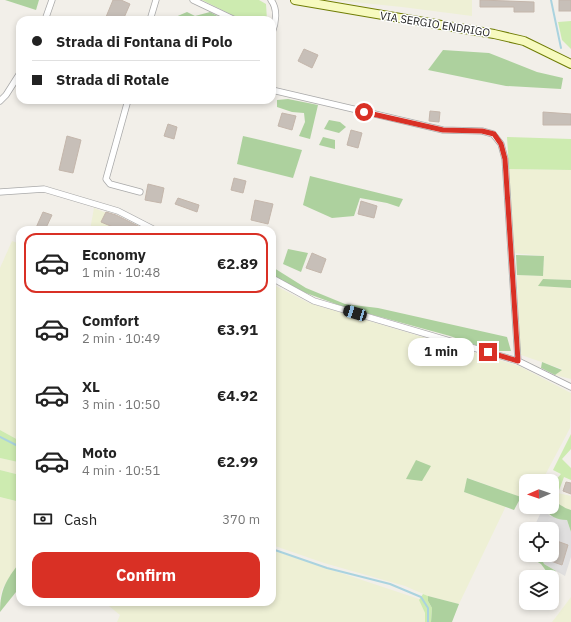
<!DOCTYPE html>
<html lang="en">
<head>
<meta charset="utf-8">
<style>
	body { margin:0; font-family:"IBM Plex Sans",sans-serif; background:#f6f6f6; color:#222; height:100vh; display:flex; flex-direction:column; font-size:15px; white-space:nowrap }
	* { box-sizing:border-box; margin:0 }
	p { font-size:13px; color:#767676 }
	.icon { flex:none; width:22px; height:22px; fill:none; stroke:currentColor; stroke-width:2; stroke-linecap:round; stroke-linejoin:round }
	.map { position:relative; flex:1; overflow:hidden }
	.sheet { position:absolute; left:16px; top:226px; width:260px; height:380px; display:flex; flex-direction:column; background:#fff; border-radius:12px; box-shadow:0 2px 6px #0003 }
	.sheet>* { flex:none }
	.hud { position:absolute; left:16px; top:16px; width:260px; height:88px; border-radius:12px; box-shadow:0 2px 6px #0003; display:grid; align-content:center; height:88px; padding:0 16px; background:#fff }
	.needle { width:26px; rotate:268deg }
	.controls { position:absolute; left:519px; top:474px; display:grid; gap:8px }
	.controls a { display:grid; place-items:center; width:40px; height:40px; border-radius:8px; background:#fff; box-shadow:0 2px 6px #0003; font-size:20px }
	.end { position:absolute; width:18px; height:18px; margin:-9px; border:5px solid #d93025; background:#fff; box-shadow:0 0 0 2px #fff }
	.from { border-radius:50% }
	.bubble { position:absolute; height:28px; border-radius:12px; background:#fff; box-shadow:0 2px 6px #0003; font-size:13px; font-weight:700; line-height:28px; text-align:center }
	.car { position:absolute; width:12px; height:24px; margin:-12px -6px; border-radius:5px; box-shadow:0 0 3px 1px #0007; background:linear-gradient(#222 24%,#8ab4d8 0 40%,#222 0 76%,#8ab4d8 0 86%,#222 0) }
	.hud b { display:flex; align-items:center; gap:14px; height:38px; font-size:15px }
	.hud b+b { border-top:1px solid #e0e0e0 }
	.hud i { width:10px; height:10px; background:#222 }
	ul { padding:7px 0 0; list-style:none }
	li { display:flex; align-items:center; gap:12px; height:60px; margin:0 8px 6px; padding:0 8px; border:2px solid transparent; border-radius:12px }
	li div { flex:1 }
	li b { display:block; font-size:15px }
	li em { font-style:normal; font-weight:700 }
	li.current { border-color:#d93025 }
	li>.icon { width:36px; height:36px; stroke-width:1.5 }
	.pay { display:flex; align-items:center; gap:10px; height:44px; padding:0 16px; font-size:15px }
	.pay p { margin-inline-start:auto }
	.button { display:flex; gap:8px; margin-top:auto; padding:8px 16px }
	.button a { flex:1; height:46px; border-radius:12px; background:#d93025; color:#fff; font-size:16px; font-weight:700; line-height:46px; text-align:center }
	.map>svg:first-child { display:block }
	.residential { fill:#e0dfdf }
	.farmland { fill:#eef0d5 }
	.grass { fill:#cdebb0 }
	.forest { fill:#add19e }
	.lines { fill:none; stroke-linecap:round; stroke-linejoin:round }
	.stream { stroke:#aad3df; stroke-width:2 }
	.building { fill:#c7bfb8; stroke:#c4b6ab }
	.street-casing { stroke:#a9a9a9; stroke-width:7 }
	.secondary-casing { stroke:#707d05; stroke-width:10 }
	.street { stroke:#fff; stroke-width:5.5 }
	.secondary { stroke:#f7fabf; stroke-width:8 }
	.route { stroke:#d93025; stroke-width:5 }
	.labels { text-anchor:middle; stroke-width:3; stroke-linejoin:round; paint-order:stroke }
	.street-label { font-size:11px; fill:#222; stroke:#fff }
</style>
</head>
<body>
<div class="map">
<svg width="571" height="622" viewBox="0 0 571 622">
	<rect width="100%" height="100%" fill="#f2efe9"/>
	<path class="residential" d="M543,508L550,516L567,520L571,532V557L565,576L544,564L540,555H552V529H533Z"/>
	<g class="farmland">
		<path d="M333,0H472V16L402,7Z"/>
		<path d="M509,169L571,170V280L543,279L539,286L571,288V379L555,375L562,369L521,355L519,340L517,275L543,276L544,256L513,253Z"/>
		<path d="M94,208L148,230H90Z"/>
		<path d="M12,241L20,244V441L0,430V268Z"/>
		<path d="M272,284L309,303L519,366L571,393L570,428L542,481H526V499L468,478L464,492L506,506L459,604L428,596L405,586L324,563L272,545Z"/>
		<path d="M0,458L18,462L16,474L0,470Z"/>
		<path d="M558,493L571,496V510L561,507L557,502L554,496Z"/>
		<path d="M0,497L20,502V562L2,589L0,596Z"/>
		<path d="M272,550L419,599L425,613V622H117L120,615L104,602H272Z"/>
		<path d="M571,597V622H552L559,613Z"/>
	</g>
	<g class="grass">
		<path d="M202,0H259L266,4L267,20H242Z"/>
		<path d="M571,21V49L562,40L558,22Z"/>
		<path d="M507,137L571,139V170L509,169Z"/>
		<path d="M0,430L20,441V502L0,497V470L16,474L18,462L0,458Z"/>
		<path d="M571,434V449L562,459L571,468V480L564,477L558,493L554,496L557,502L552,501V481L554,482L561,474L553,470Z"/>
		<path d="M423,594L428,596V601L432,608L431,622H425V613L419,600Z"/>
	</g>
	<g class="forest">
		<path d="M5,0H39L36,10Z"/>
		<path d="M187,12L195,16L210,12L225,20H173V18Z"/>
		<path d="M443,50L489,53L537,72L563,78L561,89L506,86L428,70Z"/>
		<path d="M288,99L318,105L310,139L299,136L305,122L304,113L292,112L277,107V100Z"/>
		<path d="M329,120L340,122L346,127L339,133L324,129Z"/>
		<path d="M243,136L302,150L293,178L237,164Z"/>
		<path d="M323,137L335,140V149L319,145Z"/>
		<path d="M310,176L403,199L399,207L387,203L360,198L354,216L332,218L303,205Z"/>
		<path d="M288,249L308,253L301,272L283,264Z"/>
		<path d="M516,255L544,256L543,276L517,275Z"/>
		<path d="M274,268L306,288L345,304L378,308L507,337L511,351H492L450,336L344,307L306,293L272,275Z"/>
		<path d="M543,279L571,280V288L538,286Z"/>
		<path d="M542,362L562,370L555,375L541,368Z"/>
		<path d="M416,460L431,466L422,481L406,479Z"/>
		<path d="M467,478L521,497L514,510L464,492Z"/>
		<path d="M552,501C558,502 563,508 571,510V532L567,520C556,520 550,516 543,508L552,507Z"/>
		<path d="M534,555H540L544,564L556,571L550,576L541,564L533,559Z"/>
		<path d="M20,562V587L0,612C0,590 6,580 20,562Z"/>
		<path d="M428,596L459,604L452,622H431L432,608L428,601Z"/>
	</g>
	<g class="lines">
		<g class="stream">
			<path d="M551,0L561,48"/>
			<path d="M0,437L20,447"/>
			<path d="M272,549L327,568L390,584L421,597L428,608V622"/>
		</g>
	</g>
	<g class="building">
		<path d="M113,0H121L130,4L123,20H114L106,17Z"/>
		<path d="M480,0L534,2V12H514V7H480Z"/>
		<rect x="559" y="0" width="12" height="11"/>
		<path d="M304,49L318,55L312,68L298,61Z"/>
		<path d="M430,111L440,112L439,122L429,121Z"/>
		<path d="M543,112L571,114V125H543Z"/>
		<path d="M282,113L296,116L292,130L278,126Z"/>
		<path d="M168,124L177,127L174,139L164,136Z"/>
		<path d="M351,130L362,133L358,148L347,145Z"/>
		<path d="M67,136L81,140L73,173L59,170Z"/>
		<path d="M234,178L246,181L243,193L231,190Z"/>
		<path d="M148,184L164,188L161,203L145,200Z"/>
		<path d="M178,198L199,205L197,212L175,204Z"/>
		<path d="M255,200L273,204L268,224L251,220Z"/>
		<path d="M361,201L377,206L374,218L358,214Z"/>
		<path d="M43,212L52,215L45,230H35Z"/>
		<path d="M106,212L116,215L146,230H120L101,222Z"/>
		<path d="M312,253L326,259L321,273L306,268Z"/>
		<path d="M566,482L571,483V494L563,491Z"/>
		<path d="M554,540L568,545L562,565L548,560L550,555H552Z"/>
	</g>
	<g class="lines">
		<defs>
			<g id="street">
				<path d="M193,0L235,20"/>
				<path d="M271,0C278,9 276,23 272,33"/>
				<path d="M45,20L52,0"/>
				<path d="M150,20L156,0"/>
				<path d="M272,90L443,130L482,131L493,134L501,144L505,159L518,361L571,387"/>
				<path d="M128,100L106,179L110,184L140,192"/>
				<path d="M0,101L6,95L20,73"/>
				<path d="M0,192L44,189L118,211L155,230"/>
				<path d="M272,278L314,301L518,361"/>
			</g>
			<path id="secondary" d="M295,0L494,34L524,41L571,64"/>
		</defs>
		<use href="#street" class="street-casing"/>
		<use href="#secondary" class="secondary-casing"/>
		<use href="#street" class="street"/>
		<use href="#secondary" class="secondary"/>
	</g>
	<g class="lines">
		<path class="route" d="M364,112L443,130L482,131L494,134L501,144L505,159L518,361L488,352"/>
	</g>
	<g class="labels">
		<g class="street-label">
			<text transform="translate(435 24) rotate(9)" y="4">VIA SERGIO ENDRIGO</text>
		</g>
	</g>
</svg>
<div class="controls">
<a><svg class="needle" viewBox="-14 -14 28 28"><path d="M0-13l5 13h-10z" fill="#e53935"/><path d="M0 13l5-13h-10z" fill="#767676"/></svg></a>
<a><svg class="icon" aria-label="locate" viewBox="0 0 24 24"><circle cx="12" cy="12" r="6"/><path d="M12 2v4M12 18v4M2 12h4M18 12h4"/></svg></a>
<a><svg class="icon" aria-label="layers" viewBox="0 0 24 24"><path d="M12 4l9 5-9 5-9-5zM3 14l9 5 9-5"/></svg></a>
</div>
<i class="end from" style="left:364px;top:112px"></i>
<i class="end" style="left:488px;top:352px"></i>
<div class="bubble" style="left:408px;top:338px;width:66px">1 min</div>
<i class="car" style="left:355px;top:313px;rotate:287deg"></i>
<div class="hud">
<b><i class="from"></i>Strada di Fontana di Polo</b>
<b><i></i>Strada di Rotale</b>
</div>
<section class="sheet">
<ul>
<li class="current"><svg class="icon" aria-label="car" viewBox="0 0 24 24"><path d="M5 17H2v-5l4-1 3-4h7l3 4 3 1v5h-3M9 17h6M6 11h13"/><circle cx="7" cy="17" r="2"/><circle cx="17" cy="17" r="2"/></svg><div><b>Economy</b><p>1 min · 10:48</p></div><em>€2.89</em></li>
<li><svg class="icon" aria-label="car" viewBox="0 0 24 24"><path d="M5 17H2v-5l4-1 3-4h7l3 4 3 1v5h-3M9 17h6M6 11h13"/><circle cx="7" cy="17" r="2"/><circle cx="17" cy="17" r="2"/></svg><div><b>Comfort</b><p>2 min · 10:49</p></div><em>€3.91</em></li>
<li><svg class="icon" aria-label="car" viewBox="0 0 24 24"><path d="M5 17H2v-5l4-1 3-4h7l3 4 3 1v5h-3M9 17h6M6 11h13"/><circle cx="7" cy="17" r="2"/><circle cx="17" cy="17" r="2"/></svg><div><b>XL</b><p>3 min · 10:50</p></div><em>€4.92</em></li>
<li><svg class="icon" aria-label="car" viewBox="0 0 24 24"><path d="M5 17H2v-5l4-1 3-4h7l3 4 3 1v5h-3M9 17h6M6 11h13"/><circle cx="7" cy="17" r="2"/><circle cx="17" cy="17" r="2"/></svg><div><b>Moto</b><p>4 min · 10:51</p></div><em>€2.99</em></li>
</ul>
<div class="pay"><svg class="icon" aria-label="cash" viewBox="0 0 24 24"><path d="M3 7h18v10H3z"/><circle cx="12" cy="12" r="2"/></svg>Cash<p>370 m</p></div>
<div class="button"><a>Confirm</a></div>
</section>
</div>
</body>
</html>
